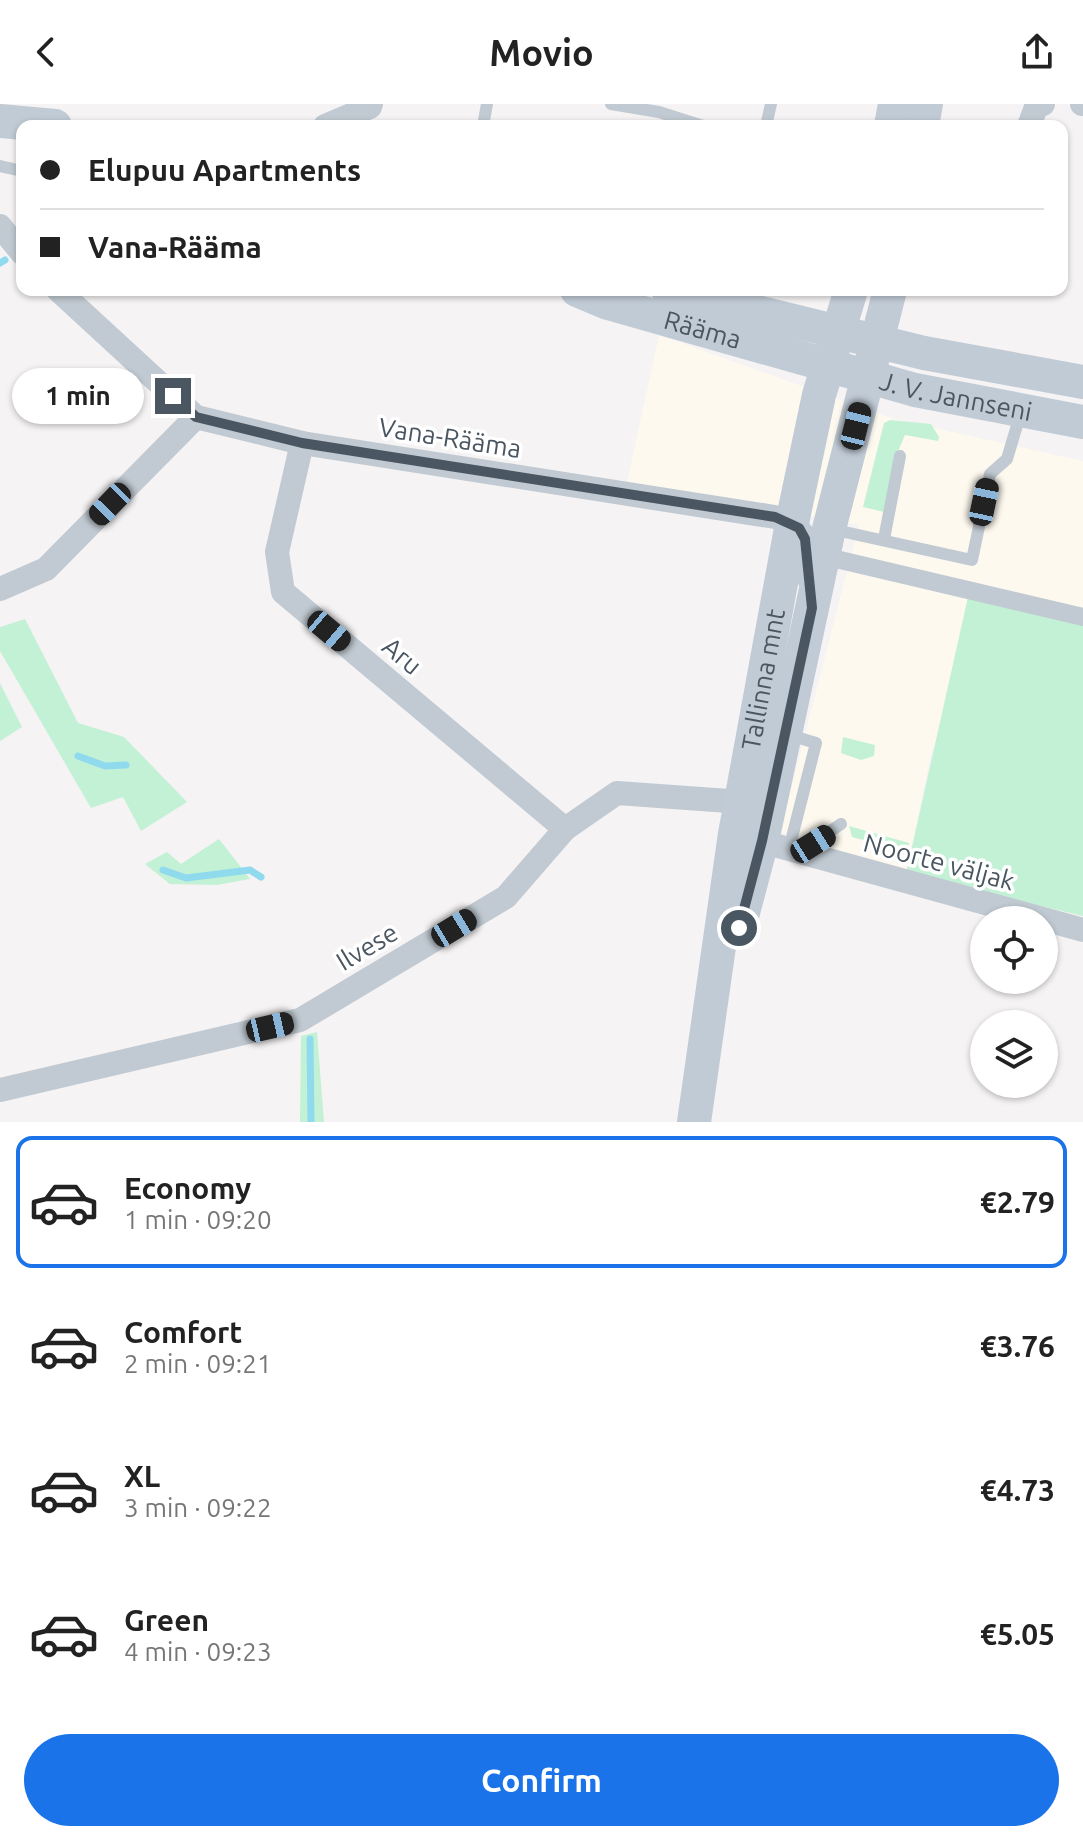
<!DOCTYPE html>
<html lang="en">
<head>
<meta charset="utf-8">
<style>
	body { margin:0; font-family:Ubuntu,sans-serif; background:#f6f6f6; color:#222; height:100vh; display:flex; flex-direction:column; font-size:30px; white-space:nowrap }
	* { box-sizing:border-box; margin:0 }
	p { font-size:26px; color:#767676 }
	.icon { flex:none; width:44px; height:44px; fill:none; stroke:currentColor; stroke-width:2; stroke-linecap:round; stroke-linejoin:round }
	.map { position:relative; height:1018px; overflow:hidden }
	.sheet { display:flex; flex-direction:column; background:#fff; flex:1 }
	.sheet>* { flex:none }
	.top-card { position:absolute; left:16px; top:16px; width:1052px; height:176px; border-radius:16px; box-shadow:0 2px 6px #0004; display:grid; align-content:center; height:176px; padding:0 24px; background:#fff }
	.tools { position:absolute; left:970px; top:802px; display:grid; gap:16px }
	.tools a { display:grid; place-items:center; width:88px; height:88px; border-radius:50%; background:#fff; box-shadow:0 2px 6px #0004; font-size:40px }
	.end { position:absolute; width:36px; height:36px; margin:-18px; border:10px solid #4a5661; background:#fff; box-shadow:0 0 0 4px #fff }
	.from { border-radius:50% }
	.bubble { position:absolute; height:56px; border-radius:28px; background:#fff; box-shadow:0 2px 6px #0004; font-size:26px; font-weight:700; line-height:56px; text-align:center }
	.car { position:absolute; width:24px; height:48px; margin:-24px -12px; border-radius:10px; box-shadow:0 0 6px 2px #0007; background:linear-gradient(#222 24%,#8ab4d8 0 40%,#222 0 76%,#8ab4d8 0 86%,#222 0) }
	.top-card b { display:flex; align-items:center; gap:28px; height:76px; font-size:30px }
	.top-card b+b { border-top:2px solid #e0e0e0 }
	.top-card i { width:20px; height:20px; background:#222 }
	ul { padding:14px 0 0; list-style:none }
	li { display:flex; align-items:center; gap:24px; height:132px; margin:0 16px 12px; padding:0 8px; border:4px solid transparent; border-radius:16px }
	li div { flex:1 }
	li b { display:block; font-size:30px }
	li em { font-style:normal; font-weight:700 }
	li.selected { border-color:#1a73e8 }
	li>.icon { width:72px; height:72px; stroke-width:1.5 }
	.action { display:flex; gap:16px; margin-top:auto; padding:16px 24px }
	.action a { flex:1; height:92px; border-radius:48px; background:#1a73e8; color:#fff; font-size:32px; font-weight:700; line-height:92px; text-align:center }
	header { display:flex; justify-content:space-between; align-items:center; height:104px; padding:0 24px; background:#fff; font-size:36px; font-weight:700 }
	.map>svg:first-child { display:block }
	.commercial { fill:#fdf9ef }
	.green { fill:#c3f1d5 }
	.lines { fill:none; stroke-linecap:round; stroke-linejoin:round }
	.stream { stroke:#90daee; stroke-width:7 }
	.service { stroke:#c1cad2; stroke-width:12 }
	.pedestrian { stroke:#c1cad2; stroke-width:18 }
	.minor { stroke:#c1cad2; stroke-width:24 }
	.secondary { stroke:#c1cbd6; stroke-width:34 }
	.route { stroke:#4a5661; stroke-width:10 }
	.labels { text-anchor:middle; stroke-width:7; stroke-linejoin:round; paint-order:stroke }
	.street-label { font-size:26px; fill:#4a5661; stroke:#fff }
</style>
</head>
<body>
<header><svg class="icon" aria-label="back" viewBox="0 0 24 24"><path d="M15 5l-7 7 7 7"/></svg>Movio<svg class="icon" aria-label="share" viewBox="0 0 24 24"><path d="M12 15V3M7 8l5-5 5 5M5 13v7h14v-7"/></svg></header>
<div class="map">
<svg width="1083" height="1018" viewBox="0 0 1083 1018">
	<rect width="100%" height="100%" fill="#f5f3f3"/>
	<path class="commercial" d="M659,231L894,315L1083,357V520L932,645L906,770L780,728L859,421L627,378Z"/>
	<g class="green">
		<path d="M890,316L931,320L939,333L938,337L905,331L896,352L884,408L863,403L884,319Z"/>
		<path d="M968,493L1083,520V812L906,770Z"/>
		<path d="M25,515L78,619L124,633L187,698L141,727L123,693L91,704L0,547V523Z"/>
		<path d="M0,579L22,623L0,637Z"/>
		<path d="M843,633L875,641L874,652L861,656L841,649Z"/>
		<path d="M849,722L909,739L908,748L852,733Z"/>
		<path d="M219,735L250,775L217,781L170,780L145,760L167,748L181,760Z"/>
		<path d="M317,928L324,1018H300L301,932Z"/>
	</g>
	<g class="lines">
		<g class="stream">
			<path d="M0,159L5,156"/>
			<path d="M78,652L105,662L126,661"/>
			<path d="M163,766L186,774L250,766L261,773"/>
			<path d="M310,935L311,1018"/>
		</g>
		<g class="service">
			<path d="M611,0L659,8L703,22"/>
			<path d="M483,22L487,0"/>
			<path d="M766,22L771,0"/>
			<path d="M0,62L22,67"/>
			<path d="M831,425L972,456L990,370L1007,355L1021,308"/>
			<path d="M884,435L900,352"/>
			<path d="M786,630L816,639L789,745"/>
			<path d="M801,747L841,720"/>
		</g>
		<path class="pedestrian" d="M823,452L1083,513"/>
		<g class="minor">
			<path d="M1082,0H1083"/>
			<path d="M325,22L370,3L371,0"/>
			<path d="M1029,22L1036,3L1043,0"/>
			<path d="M0,122L22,149"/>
			<path d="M58,186L196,313L302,339L775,413C813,426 807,441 810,477"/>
			<path d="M302,339L277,448L283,488L565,725"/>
			<path d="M0,485L46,465L196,313"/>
			<path d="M749,734L1083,826"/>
			<path d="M0,986L300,916L506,793L565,725L617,689L757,699"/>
		</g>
		<g class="secondary">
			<path d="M0,17L55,22"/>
			<path d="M891,22L895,0"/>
			<path d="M922,22L926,0"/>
			<path id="s1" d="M577,186L608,199L915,286L1083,318"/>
			<path d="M668,186L924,249L1083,278"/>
			<path d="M741,816L762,737L829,425L890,186"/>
			<path id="s2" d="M694,1018L735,730L792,419L819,291L851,186"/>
		</g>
	</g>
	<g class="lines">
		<path class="route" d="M173,292L196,313L302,339L775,413L799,424L805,435L812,504L762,737L739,824"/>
	</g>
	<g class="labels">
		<g class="street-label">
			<text dy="9" stroke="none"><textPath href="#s1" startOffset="132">Rääma</textPath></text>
			<text dy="9" stroke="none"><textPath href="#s1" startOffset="394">J. V. Jannseni</textPath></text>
			<text transform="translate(450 334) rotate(9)" y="9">Vana-Rääma</text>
			<text transform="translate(402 552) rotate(40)" y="9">Aru</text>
			<text dy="9" stroke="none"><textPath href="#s2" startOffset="448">Tallinna mnt</textPath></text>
			<text transform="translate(939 758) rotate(15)" y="9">Noorte väljak</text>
			<text transform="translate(367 843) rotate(-31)" y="9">Ilvese</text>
		</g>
	</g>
</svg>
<div class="tools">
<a><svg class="icon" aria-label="locate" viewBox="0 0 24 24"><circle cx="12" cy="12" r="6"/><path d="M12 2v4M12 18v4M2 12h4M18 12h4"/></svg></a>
<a><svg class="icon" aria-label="layers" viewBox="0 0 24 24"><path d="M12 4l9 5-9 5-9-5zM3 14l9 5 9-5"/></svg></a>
</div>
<i class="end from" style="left:739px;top:824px"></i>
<i class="end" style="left:173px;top:292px"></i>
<div class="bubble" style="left:12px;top:264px;width:132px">1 min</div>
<i class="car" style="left:856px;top:322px;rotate:14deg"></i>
<i class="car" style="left:984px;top:398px;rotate:12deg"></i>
<i class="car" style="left:110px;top:400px;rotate:224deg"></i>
<i class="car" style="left:329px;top:527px;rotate:130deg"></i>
<i class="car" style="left:813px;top:740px;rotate:58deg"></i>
<i class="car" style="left:454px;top:824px;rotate:59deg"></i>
<i class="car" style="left:270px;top:923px;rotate:77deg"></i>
<div class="top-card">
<b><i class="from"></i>Elupuu Apartments</b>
<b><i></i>Vana-Rääma</b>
</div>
</div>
<section class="sheet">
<ul>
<li class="selected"><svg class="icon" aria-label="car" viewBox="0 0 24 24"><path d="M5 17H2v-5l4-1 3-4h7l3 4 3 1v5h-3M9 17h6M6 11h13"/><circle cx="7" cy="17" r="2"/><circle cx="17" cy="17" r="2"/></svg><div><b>Economy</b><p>1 min · 09:20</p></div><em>€2.79</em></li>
<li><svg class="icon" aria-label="car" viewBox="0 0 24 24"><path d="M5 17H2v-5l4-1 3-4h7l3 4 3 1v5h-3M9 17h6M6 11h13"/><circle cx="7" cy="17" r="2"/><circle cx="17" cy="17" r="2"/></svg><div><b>Comfort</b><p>2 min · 09:21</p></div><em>€3.76</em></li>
<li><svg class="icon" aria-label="car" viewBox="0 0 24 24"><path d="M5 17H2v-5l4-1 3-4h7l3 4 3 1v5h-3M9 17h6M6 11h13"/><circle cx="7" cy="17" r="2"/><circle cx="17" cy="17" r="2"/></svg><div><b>XL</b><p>3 min · 09:22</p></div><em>€4.73</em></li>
<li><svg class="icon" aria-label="car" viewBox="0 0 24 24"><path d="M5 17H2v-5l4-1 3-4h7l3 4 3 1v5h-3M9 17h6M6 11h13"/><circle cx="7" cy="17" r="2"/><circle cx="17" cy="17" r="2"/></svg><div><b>Green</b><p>4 min · 09:23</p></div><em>€5.05</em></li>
</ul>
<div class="action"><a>Confirm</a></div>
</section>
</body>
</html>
